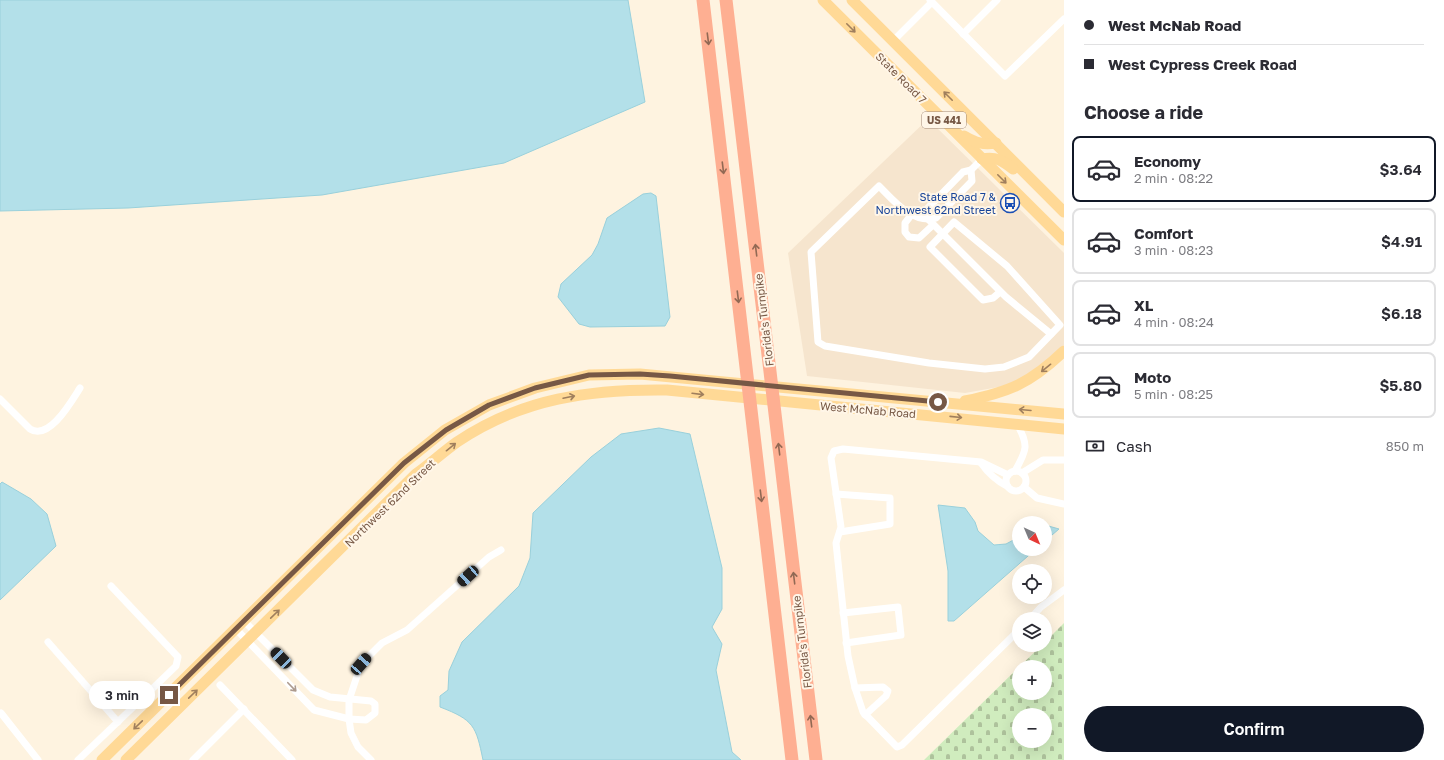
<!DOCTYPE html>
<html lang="en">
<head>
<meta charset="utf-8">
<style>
	body { margin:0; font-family:"Golos Text",sans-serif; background:#f7f7f7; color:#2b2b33; height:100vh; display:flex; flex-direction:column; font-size:15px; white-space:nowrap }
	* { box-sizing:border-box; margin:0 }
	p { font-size:13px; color:#7c7c81 }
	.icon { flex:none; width:22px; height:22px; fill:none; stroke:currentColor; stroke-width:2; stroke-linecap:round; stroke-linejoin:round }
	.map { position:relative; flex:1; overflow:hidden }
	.sheet { display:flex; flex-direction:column; background:#fff; width:380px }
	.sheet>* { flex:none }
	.hud { display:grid; align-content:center; height:88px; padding:0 20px; background:#fff }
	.needle { width:26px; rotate:136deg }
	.fabs { position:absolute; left:1012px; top:516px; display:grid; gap:8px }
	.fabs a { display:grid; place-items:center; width:40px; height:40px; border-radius:50%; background:#fff; box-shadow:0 4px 16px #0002; font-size:20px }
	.end { position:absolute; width:18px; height:18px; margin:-9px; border:5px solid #775845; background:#fff; box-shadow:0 0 0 2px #fff }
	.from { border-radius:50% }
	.bubble { position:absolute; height:28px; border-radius:14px; background:#fff; box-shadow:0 4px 16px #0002; font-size:13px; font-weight:600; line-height:28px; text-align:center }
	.car { position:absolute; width:12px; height:24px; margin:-12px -6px; border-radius:5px; box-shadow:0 0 3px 1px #0007; background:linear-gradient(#222 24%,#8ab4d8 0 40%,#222 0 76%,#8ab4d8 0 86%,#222 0) }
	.hud b { display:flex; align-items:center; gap:14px; height:38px; font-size:15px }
	.hud b+b { border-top:1px solid #e1e1e2 }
	.hud i { width:10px; height:10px; background:#2b2b33 }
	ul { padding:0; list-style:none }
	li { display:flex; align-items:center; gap:12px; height:66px; margin:0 8px 6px; padding:0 12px; border:2px solid #e1e1e2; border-radius:8px }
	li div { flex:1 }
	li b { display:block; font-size:15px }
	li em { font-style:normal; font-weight:600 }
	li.on { border-color:#111827 }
	li>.icon { width:36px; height:36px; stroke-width:1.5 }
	h2 { padding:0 20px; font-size:18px; line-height:48px }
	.pay { display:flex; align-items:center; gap:10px; height:44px; padding:0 20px; font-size:15px }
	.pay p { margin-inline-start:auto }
	.primary-button { display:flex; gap:8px; margin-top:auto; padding:8px 20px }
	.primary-button a { flex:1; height:46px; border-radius:24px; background:#111827; color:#fff; font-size:16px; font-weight:600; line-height:46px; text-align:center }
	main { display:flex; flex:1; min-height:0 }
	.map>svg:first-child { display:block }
	.residential { fill:#f6e5ce }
	.cemetery { fill:url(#cemetery-stones); fill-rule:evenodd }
	.water { fill:#b3e0e9; stroke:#99d0db }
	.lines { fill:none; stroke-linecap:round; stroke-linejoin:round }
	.street { stroke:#fff; stroke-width:7 }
	.primary { stroke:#ffd996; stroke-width:11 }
	.highway { stroke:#feaf92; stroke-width:13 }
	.oneway { stroke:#a07f5d }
	.oneway2 { stroke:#926954 }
	.oneway3 { stroke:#ad9b8f }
	.route { stroke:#775845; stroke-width:5 }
	.labels { text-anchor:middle; stroke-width:4; stroke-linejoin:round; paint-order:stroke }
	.shield { fill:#fff6e8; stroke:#a08776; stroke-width:1 }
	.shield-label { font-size:10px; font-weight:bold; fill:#775845 }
	.street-label { font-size:11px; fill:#775845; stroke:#fff6e8 }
	.transit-label { font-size:11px; fill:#164399; stroke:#fff6e8; text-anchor:end }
</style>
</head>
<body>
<main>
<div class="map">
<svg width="1064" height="760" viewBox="0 0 1064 760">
	<defs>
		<pattern id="cemetery-stones" width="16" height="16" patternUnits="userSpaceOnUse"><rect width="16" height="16" fill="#d0ecbe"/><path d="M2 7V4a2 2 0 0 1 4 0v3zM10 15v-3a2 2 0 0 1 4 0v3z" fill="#aec29c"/></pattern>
	</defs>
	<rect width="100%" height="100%" fill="#fef3e0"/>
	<path class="residential" d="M928,119L1064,253V345L1039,369L1010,385L965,393L807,376L788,253Z"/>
	<path class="cemetery" d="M1064,623V760H924L1019,667V693H1045V667H1019L1042,645H1045V642ZM1019,715H1045V741H1019Z"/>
	<g class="water">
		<path d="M0,0H628L645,102L504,163L322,195L128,208L0,211Z"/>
		<path d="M651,193L656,196L670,317L665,326L590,327L579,324L558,297L561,284L592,255L598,244L607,218L643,194Z"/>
		<path d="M659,428L690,434L722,568V609L712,627L722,644L716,670L732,752L741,760H483C476,726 474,720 440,707V696L448,690L449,671L462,642L519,586L530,558L533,513L591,457L621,434Z"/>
		<path d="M2,482L31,499L47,514L56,546L0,600V484Z"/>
		<path d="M938,505L965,508L975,522L978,531L994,545L1006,544L1019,537V549H1036L954,621H948V571Z"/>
		<path d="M1045,525L1059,529L1045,541Z"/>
	</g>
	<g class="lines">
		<g class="street">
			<path d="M930,0L1005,76L1064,19"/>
			<path d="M963,34L997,0"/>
			<path d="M893,41L932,2"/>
			<path d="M982,159L971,170L963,172L927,209L928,219L1006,297L1051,334"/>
			<path d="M971,170L972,181L936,218C912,224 894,201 879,186L811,252L818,342L825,346L929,363L985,369L1004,367L1029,357L1060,325L1007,266L954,222L930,247L983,300L993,298L1000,292"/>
			<path d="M912,214L905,223V232L909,237L919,238L933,225"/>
			<path d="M0,399L30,429C49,441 71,402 80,388"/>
			<path d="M981,463C988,473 995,480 1007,486"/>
			<circle cx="1016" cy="481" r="10"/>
			<path d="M1015,471C1027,450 1029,445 1017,424"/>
			<path d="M1022,473L1043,460H1064"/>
			<path d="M1008,475L981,462L843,449L834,451L831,458L841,527L836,543L848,656L855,688L863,712L897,747L902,745L1019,630"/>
			<path d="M1024,487L1037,498L1064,504"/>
			<path d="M836,494L890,498V524L840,532"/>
			<path d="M843,613L898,607L901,635L846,643"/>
			<path d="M1030,619L1041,607L1064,590"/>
			<path d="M236,629L314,710L349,719L366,720L375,713V704L371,701L330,697L313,690L244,621"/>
			<path d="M48,642L118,722"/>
			<path d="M220,685L292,760"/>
			<path d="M855,688L883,687L888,691L886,696L865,715"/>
			<path d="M1,713L38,760"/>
			<path d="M78,760L176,666L178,657L111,586"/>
			<path d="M193,760L244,709"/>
			<path d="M371,760L358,747L351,733L349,719V700L361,664L382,643L407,630L489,557L501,550"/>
		</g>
		<g class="primary">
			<path d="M823,0L1064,240"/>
			<path d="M852,0L1064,212"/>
			<path d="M964,136C976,143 983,145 996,143"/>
			<path d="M982,159C996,156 1003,161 1013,169"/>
			<path d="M965,401C1009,392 1031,383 1064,351"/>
			<path d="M102,760L404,463L445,430L489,405L535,388L589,375L640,374L1064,414"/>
			<path d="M126,760L416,474C430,464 443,452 457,442C522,398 591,389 667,390L1064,429"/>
		</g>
		<g class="highway">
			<path d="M703,0L792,760"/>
			<path d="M726,0L816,760"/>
		</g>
	</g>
	<defs><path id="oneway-shaft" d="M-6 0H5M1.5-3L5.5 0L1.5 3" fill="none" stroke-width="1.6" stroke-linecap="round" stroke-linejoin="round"/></defs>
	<g class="oneway">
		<use href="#oneway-shaft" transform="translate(851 28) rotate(45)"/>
		<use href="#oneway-shaft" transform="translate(948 96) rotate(-135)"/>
		<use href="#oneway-shaft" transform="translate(1002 179) rotate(45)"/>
		<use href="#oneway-shaft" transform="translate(1046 368) rotate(141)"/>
		<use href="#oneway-shaft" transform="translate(698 394) rotate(7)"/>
		<use href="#oneway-shaft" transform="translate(569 397) rotate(-12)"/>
		<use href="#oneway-shaft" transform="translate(1025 410) rotate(-175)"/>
		<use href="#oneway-shaft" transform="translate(956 417) rotate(6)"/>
		<use href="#oneway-shaft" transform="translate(451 447) rotate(-39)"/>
		<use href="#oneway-shaft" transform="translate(275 614) rotate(-44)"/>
		<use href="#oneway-shaft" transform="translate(193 694) rotate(-44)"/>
		<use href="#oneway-shaft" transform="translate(138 725) rotate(136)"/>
	</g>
	<g class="oneway2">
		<use href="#oneway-shaft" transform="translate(708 39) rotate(83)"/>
		<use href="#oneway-shaft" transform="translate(723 168) rotate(83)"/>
		<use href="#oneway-shaft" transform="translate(756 250) rotate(-97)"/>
		<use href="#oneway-shaft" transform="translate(738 297) rotate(83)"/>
		<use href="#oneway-shaft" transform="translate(779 449) rotate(-97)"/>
		<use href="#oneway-shaft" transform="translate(761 496) rotate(83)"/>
		<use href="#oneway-shaft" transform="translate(794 578) rotate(-97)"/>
		<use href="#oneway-shaft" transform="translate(811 721) rotate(-97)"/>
	</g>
	<use class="oneway3" href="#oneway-shaft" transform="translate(292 687) rotate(46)"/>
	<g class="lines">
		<path class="route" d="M169,695L404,463L446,430L489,405L535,388L589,375L640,374L670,376L938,402"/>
	</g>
	<defs>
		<symbol id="bus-ring" viewBox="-11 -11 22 22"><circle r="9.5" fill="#fff6e8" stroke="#1a4fb4" stroke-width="1.5"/><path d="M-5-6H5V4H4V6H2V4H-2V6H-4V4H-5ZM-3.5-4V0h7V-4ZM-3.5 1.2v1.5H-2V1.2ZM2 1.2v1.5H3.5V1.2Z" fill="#1a4fb4"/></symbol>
	</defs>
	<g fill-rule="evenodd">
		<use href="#bus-ring" x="999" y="192" width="22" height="22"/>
	</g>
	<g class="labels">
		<rect class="shield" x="922" y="112" width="44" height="16" rx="3"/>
		<g class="shield-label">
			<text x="944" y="124">US 441</text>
		</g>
		<g class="street-label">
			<text transform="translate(901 78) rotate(45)" y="4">State Road 7</text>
			<text transform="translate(764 320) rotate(-97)" y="4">Florida's Turnpike</text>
			<text transform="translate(868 410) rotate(5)" y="4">West McNab Road</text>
			<text transform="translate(390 503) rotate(-44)" y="4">Northwest 62nd Street</text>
			<text transform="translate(802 642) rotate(-97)" y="4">Florida's Turnpike</text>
		</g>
		<g class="transit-label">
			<text x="996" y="201">State Road 7 &amp;<tspan x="996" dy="13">Northwest 62nd Street</tspan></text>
		</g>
	</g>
</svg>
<div class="fabs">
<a><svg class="needle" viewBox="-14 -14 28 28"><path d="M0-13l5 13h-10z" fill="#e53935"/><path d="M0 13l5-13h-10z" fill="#7c7c81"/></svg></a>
<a><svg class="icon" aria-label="locate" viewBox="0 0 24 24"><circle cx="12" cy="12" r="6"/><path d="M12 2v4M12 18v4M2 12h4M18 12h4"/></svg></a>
<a><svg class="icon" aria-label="layers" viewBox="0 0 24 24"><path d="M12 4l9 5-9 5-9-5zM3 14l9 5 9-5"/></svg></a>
<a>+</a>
<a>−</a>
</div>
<i class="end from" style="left:938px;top:402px"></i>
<i class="end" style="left:169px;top:695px"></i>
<div class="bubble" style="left:89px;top:681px;width:66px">3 min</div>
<i class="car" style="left:468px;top:576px;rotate:228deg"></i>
<i class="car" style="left:281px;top:658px;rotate:316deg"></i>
<i class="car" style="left:361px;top:664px;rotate:41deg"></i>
</div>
<section class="sheet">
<div class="hud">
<b><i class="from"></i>West McNab Road</b>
<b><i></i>West Cypress Creek Road</b>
</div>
<h2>Choose a ride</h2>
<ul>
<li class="on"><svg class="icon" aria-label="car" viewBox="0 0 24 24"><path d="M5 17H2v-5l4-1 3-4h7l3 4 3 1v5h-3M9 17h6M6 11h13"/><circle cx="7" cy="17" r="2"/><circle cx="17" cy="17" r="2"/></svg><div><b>Economy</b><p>2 min · 08:22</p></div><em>$3.64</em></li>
<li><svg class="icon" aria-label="car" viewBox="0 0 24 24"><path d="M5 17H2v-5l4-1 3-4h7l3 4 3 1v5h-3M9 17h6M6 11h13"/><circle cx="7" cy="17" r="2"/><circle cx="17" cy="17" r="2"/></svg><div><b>Comfort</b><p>3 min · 08:23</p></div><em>$4.91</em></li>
<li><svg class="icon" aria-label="car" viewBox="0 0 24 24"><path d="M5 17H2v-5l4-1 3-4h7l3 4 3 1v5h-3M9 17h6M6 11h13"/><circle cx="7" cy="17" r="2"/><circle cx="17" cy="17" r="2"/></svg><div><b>XL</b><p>4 min · 08:24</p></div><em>$6.18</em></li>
<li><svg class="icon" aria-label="car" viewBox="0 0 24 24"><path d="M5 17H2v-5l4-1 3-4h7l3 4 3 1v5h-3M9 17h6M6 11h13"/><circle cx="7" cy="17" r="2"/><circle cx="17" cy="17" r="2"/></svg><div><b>Moto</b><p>5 min · 08:25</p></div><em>$5.80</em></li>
</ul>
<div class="pay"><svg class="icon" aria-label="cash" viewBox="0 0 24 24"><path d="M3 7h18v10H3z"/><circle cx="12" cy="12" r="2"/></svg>Cash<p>850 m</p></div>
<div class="primary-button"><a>Confirm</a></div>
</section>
</main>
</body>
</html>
